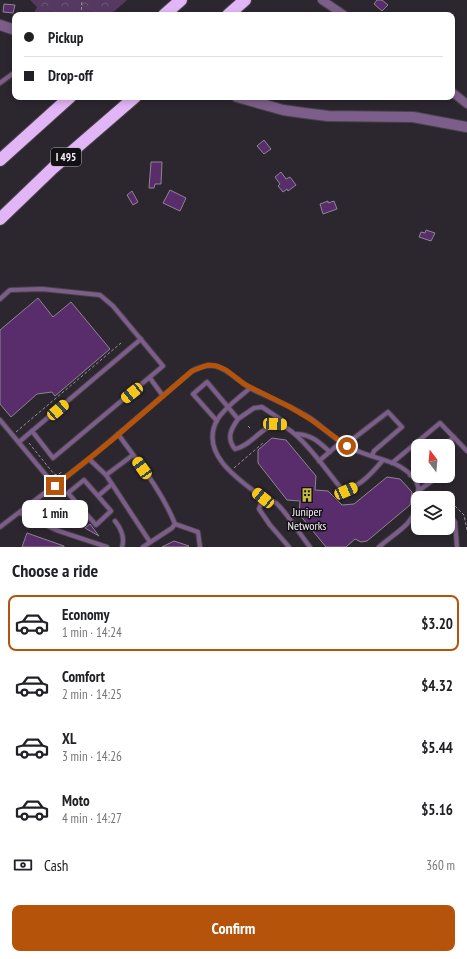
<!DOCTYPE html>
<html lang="en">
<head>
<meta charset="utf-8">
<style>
	body { margin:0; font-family:"PT Sans Narrow",sans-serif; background:#f6f6f6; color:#202124; height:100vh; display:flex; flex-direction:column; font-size:15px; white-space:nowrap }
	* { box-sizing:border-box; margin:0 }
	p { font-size:13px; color:#757577 }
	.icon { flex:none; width:22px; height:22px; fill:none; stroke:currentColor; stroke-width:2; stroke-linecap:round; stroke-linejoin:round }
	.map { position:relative; height:547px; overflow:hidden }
	.drawer { display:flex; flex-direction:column; background:#fff; flex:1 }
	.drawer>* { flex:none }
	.hud { position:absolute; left:12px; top:12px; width:443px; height:88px; border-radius:8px; box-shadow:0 2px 6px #0003; display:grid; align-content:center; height:88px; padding:0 12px; background:#fff }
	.needle { width:26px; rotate:344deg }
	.controls { position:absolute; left:411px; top:439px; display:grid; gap:8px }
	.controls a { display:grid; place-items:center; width:44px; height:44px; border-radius:8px; background:#fff; box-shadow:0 2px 6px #0003; font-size:20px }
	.end { position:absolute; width:18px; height:18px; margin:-9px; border:5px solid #b45309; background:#fff; box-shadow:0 0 0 2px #fff }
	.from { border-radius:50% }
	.bubble { position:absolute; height:28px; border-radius:8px; background:#fff; box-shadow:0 2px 6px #0003; font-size:13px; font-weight:700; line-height:28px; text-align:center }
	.car { position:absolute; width:12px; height:24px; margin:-12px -6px; border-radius:5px; box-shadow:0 0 3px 1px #0007; background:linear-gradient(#f5c518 24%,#345 0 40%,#f5c518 0 76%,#345 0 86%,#f5c518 0) }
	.hud b { display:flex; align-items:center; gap:14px; height:38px; font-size:15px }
	.hud b+b { border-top:1px solid #e0e0e0 }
	.hud i { width:10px; height:10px; background:#202124 }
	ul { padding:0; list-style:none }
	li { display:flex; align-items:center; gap:12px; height:56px; margin:0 8px 6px; padding:0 4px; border:2px solid transparent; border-radius:8px }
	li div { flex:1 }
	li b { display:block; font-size:15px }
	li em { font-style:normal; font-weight:700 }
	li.active { border-color:#b45309 }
	li>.icon { width:36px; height:36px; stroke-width:1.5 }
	h2 { padding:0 12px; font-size:18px; line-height:48px }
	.pay { display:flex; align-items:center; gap:10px; height:44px; padding:0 12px; font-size:15px }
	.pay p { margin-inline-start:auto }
	.cta { display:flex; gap:8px; margin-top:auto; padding:8px 12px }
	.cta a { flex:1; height:46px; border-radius:8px; background:#b45309; color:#fff; font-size:16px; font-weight:700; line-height:46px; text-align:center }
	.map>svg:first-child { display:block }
	.forest { fill:url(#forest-crowns) }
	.building { fill:#592d6b; stroke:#8d8691 }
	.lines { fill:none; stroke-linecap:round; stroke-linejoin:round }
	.service-casing { stroke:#48434b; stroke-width:6 }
	.minor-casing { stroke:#48434b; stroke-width:10 }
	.tertiary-casing { stroke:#48434b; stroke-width:12 }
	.motorway-casing { stroke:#48434b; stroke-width:14 }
	.path { stroke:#979299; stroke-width:1; stroke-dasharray:3 2; stroke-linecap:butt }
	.service { stroke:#7d5e8a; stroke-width:4 }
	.minor { stroke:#7d5e8a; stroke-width:8 }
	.tertiary { stroke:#7d5e8a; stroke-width:10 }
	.motorway { stroke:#e2b5f7; stroke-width:12 }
	.route { stroke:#b45309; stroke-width:5 }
	.labels { text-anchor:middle; stroke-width:3; stroke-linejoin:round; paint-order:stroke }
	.shield { fill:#131014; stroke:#b3afb4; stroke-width:1 }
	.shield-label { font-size:11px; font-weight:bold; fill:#f7f3f9 }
	.poi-label { font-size:12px; fill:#f7f3f9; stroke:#131014 }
</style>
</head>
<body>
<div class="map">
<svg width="467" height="547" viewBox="0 0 467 547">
	<defs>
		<pattern id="forest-crowns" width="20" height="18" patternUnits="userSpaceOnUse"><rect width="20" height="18" fill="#553961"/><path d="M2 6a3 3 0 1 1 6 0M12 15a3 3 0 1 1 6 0" fill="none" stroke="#6e5678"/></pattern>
	</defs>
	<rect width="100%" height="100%" fill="#2c262f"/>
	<path class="forest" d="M30,0H127L110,15H33L37,7Z"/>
	<g class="building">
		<path d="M377,0H382L388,5L382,11L374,4Z"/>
		<path d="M4,4L15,5L13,13L3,12Z"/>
		<path d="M264,140L271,149L264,154L257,146Z"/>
		<path d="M151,162H162L161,184H155L154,188H149Z"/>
		<path d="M281,172L286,179L290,177L296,185L288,191L287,189L283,192L278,186L280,184L275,177Z"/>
		<path d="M170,190L186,198L180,211L163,203Z"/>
		<path d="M132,191L138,202L133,205L127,195Z"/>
		<path d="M328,201V203L334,201L337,209L323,214L320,204Z"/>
		<path d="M426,230L435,233L431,241L419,237L421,232L425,233Z"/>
		<path d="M38,298L53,317L71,302L110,349L55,396L52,392L37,394L11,417L0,404V330Z"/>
		<path d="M272,438L286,440L316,476L315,490L328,491L342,505L354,504L387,477L400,479L412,492L410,505L367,541L361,542L355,539L346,547H326L299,514L300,501L287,500L258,463V450Z"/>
		<path d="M90,524L99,536L85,528Z"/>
		<path d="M27,533L64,546V547H22Z"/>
		<path d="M174,541L189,546L188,547H162Z"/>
	</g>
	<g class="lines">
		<defs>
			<g id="service">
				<path d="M0,83L15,72"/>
				<path d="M0,299L10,290L42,289L100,295L113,306L163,366L53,458L32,431L19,442"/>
				<path d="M150,378L163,396"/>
				<path d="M250,388C239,398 225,407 217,420C199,454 239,480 262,497C266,500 272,500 276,503C286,511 301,536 310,547"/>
				<path d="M238,419L254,408L262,407L280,419L283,424"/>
				<path d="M0,420L55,486"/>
				<path d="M217,421L193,394L207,382L238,419C231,429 226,438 235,449C250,446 259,430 273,425C291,418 329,474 340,487L346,491C362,484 372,473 383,460"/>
				<path d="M32,431L141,339"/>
				<path d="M118,434C138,462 162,491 175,524L172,528L143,547"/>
				<path d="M297,434C312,435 319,442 330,452"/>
				<path d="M345,445L388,412L402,427L374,451L372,456"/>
				<path d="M444,446L454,437"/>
				<path d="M89,459L106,475L150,542"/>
				<path d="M319,461L341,442"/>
				<path d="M392,463L440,423L467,451"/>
				<path d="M106,475L133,455"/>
				<path d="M410,475L418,468"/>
				<path d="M418,491L439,476"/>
				<path d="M98,496L84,480L68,493L96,525L111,511L98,496L112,484"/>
				<path d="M263,498L259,509L270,525L289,547"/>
				<path d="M448,512L455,522L457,547"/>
				<path d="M20,513L56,530L107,547"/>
				<path d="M115,521C121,528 125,538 122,547"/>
				<path d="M175,524L198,532L200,547"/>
				<path d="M0,527L89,459L192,371C223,354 232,381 258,392C276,400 294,408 310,418C323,427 333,438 347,446C362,455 379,457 395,464C402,467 412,474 416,481C423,494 416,514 407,524C399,532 388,539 379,547"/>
			</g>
			<g id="minor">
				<path d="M322,0L344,15"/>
				<path d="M452,92L467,104"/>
			</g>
			<g id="tertiary">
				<path d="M0,25L15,30"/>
				<path d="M237,97L283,110L304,113L328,116L413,117L467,127"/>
			</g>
			<g id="motorway">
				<path d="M164,15L181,0"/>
				<path d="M228,15L245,0"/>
				<path d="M0,160L70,97"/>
				<path d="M0,219L53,168L135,97"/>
			</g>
		</defs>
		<use href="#service" class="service-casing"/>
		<use href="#minor" class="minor-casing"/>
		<use href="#tertiary" class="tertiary-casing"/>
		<use href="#motorway" class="motorway-casing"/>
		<g class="path">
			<path d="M81,15L82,0"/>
			<path d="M248,426L251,429"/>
			<path d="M16,432L121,343"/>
			<path d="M29,443L54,474L57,475L62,472"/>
			<path d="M234,468L263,443"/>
			<path d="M429,498L434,495L446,498"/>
			<path d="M448,499L464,515L467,530"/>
		</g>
		<use href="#service" class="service"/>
		<use href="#minor" class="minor"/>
		<use href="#tertiary" class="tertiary"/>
		<use href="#motorway" class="motorway"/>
	</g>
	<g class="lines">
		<path class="route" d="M55,486L112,440L192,371L208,365L217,366L226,370L244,384L290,407L310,419L347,446"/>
	</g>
	<defs>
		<symbol id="building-bare" viewBox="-9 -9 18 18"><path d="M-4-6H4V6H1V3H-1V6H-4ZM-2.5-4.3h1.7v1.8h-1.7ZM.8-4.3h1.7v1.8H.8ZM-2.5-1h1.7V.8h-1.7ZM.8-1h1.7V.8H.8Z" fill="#c5bc3d" stroke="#131014" stroke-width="2.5" paint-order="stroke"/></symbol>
	</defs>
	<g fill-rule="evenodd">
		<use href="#building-bare" x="297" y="485" width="20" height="20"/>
	</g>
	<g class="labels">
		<rect class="shield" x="51" y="148" width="30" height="18" rx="3"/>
		<g class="shield-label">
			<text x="66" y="161">I 495</text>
		</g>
		<g class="poi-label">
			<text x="307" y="516">Juniper<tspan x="307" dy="14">Networks</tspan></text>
		</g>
	</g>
</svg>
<div class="controls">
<a><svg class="needle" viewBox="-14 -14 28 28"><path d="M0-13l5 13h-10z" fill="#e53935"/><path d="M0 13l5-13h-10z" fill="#757577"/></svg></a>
<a><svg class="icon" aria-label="layers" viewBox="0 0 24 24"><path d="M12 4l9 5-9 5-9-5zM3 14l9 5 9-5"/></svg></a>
</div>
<i class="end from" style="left:347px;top:446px"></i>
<i class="end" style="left:55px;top:486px"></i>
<div class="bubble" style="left:22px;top:500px;width:66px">1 min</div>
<i class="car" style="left:132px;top:393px;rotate:231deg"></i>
<i class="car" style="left:58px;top:410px;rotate:49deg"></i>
<i class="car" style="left:275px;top:424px;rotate:93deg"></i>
<i class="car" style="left:142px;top:468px;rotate:325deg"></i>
<i class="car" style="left:346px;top:491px;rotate:66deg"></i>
<i class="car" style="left:263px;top:498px;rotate:309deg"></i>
<div class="hud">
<b><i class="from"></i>Pickup</b>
<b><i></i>Drop-off</b>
</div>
</div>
<section class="drawer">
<h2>Choose a ride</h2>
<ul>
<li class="active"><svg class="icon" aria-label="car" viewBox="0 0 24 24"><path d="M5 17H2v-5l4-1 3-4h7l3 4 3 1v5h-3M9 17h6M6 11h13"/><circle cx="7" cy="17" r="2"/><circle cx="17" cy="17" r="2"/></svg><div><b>Economy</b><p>1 min · 14:24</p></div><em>$3.20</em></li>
<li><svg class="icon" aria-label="car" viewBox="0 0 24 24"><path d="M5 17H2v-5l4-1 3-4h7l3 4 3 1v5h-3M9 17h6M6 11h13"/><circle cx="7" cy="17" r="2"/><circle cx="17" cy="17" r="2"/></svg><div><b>Comfort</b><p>2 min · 14:25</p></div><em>$4.32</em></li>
<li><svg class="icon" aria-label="car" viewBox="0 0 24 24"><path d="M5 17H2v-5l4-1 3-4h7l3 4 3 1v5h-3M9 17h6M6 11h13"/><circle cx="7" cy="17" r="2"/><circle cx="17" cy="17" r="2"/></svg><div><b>XL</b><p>3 min · 14:26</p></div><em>$5.44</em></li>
<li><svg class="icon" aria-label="car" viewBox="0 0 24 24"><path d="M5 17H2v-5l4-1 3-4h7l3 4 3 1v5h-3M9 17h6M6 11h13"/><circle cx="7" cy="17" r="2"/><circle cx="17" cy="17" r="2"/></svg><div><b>Moto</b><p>4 min · 14:27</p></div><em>$5.16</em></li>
</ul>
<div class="pay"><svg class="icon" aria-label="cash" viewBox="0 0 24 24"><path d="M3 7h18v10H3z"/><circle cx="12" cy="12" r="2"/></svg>Cash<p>360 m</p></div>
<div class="cta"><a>Confirm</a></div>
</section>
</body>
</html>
